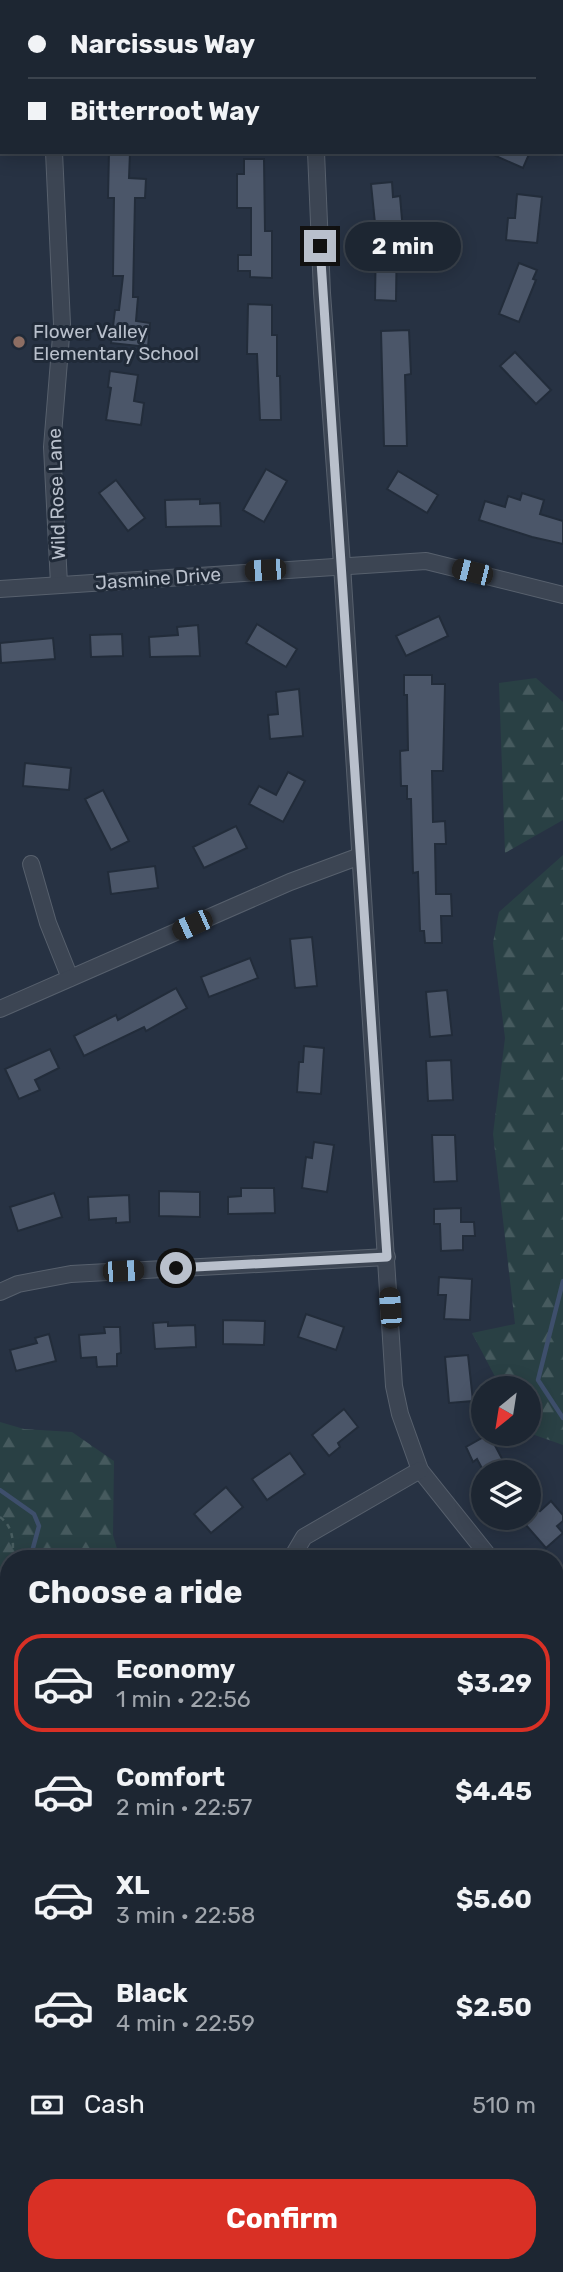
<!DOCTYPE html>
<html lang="en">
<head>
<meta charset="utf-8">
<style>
	body { margin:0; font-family:Rubik,sans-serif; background:#252e3a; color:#f1f3f6; height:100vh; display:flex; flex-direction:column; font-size:26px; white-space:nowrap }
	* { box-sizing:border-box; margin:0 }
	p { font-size:23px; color:#a0a5ac }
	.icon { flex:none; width:38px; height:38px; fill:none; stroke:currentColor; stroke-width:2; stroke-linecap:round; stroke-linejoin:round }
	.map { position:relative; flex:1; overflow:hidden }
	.side { position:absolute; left:0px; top:1550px; width:564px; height:723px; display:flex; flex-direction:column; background:#1d2632; border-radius:28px 28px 0 0; box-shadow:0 4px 18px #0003,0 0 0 2px #3b434d }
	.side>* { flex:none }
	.hud { position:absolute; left:0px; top:0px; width:564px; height:154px; box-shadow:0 4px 18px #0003,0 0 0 2px #3b434d; display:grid; align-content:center; height:154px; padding:0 28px; background:#1d2632 }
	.needle { width:46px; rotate:210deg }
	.fabs { position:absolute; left:471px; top:1376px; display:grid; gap:14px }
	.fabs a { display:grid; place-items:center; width:70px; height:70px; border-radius:50%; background:#1d2632; box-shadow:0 4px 18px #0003,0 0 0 2px #3b434d; font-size:35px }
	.end { position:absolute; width:32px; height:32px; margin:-16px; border:9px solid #b9c0cc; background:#111; box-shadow:0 0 0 4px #111 }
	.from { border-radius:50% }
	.bubble { position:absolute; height:49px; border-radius:24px; background:#1d2632; box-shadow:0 4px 18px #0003,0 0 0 2px #3b434d; font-size:23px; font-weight:700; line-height:49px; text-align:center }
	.car { position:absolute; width:21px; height:42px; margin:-21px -10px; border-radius:9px; box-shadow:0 0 5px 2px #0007; background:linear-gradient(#222 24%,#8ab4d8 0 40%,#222 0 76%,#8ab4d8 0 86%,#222 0) }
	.hud b { display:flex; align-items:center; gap:24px; height:66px; font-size:26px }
	.hud b+b { border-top:2px solid #3b434d }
	.hud i { width:18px; height:18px; background:#f1f3f6 }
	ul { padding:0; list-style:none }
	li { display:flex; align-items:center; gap:21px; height:98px; margin:0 14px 10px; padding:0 14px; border:4px solid transparent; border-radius:28px }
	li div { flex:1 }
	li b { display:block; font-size:26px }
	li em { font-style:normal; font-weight:700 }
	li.selected { border-color:#d93025 }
	li>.icon { width:63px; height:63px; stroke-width:1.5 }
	h2 { padding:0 28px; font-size:32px; line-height:84px }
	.pay { display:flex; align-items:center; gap:18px; height:77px; padding:0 28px; font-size:26px }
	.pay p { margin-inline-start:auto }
	.action { display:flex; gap:14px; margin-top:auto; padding:14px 28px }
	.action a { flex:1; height:80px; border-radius:28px; background:#d93025; color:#fff; font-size:28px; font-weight:700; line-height:80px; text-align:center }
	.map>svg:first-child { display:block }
	.grass { fill:url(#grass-tufts) }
	.forest { fill:url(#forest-firs) }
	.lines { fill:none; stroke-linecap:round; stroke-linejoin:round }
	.stream { stroke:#3e4f6c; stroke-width:4.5 }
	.building { fill:#4b5669; stroke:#222c3a; stroke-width:2 }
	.minor-casing { stroke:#57606d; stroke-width:18 }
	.path { stroke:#485d60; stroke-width:2.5; stroke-dasharray:5 5; stroke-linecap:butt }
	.minor { stroke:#3c4553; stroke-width:16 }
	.route { stroke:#b9c0cc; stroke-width:9 }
	.education-dot { fill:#8d6e63; stroke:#202a38; stroke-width:2.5 }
	.labels { text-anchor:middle; stroke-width:6; stroke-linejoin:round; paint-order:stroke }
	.poi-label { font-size:19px; fill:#b9c0cc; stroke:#202a38; text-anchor:start }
	.street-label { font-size:19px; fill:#b9c0cc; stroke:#202a38 }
</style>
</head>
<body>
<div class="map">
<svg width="563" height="2272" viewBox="0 0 563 2272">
	<defs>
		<pattern id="grass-tufts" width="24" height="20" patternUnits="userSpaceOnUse" patternTransform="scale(1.75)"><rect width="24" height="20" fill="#294044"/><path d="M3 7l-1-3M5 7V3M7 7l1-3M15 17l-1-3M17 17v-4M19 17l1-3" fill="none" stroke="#465a5e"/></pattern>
		<pattern id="forest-firs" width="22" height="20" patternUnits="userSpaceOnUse" patternTransform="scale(1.75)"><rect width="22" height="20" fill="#294044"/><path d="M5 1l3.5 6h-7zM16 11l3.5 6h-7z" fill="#465a5e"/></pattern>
	</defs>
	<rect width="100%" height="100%" fill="#273243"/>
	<path class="grass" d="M555,1759H563V2225L555,2220Z"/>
	<g class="forest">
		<path d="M536,678L563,702V820L505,853L499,683Z"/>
		<path d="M563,855V1445L529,1433L528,1388H501L472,1333L515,1324L493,1134L505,1038L493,943L499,912Z"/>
		<path d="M0,1422L24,1429L72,1432L114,1461L113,1535L120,1559H9V1837L0,1827Z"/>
		<path d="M555,1758L563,1765V2079L555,2069Z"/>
	</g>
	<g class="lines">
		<g class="stream">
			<path d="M563,1281L538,1380L563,1418"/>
			<path d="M0,1490L34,1514L39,1526L30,1559"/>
			<path d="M555,1874L563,1873"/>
		</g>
	</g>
	<g class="building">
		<path d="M109,152H130L129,178L146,179L145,198H135L133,297H138L136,321L150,323L148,347L111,343L115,310H119L123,276H113L114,198H108Z"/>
		<path d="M487,152H530L523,168Z"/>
		<path d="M244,159H264L265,231H272V278L250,277V271H238V255H251V208H237V174H244Z"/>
		<path d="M392,182L393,197L400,196L403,231H397L396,301L375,300L376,233L371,184Z"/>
		<path d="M517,194L542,197L537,243L506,240L508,218H515Z"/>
		<path d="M519,263L537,270L533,279L536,280L519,322L499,314Z"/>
		<path d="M248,304L272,305V335H277V376H280L281,420H260L257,354H247Z"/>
		<path d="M409,330L411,374L405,375L407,446H384L381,331Z"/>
		<path d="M515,352L551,390L536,404L500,366Z"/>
		<path d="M110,371L138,375L134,401L144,403L141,425L106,420L111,388L108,387Z"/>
		<path d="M266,469L287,481L264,522L243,510Z"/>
		<path d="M398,471L438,495L427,513L387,489Z"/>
		<path d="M116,480L145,518L128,531L99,493Z"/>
		<path d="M522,493L544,500L540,514L563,521V544L532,537L479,520L485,501L505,507L508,496L520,500Z"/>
		<path d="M200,499V504L220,503L221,526L166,527L165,500Z"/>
		<path d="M439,616L448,636L406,656L396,636Z"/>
		<path d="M257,624L297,649L286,667L246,643Z"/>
		<path d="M198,625L200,656L150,657L149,637L178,635L177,627Z"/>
		<path d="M122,634L123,656L91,657L90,635Z"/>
		<path d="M53,638L55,659L1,663L0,643Z"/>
		<path d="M404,675H432V684H445L443,771H432L433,822L445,821L446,844H435L436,894H451L452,916H441L442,943H425L424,931H420L418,872L413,873L411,799H407V786H401L400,751L408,750L407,695H404Z"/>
		<path d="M299,689L303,736L270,739L268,715L278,714L276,692Z"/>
		<path d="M25,763L71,768L69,790L23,786Z"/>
		<path d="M288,772L305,781L283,822L249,804L259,786L276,795Z"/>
		<path d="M103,790L129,841L111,850L85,799Z"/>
		<path d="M236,826L247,848L204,868L193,847Z"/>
		<path d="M155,866L158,888L111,894L108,872Z"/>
		<path d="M312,937L317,986L295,988L290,939Z"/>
		<path d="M250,958L258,978L209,997L201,977Z"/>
		<path d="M176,988L187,1008L146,1031L144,1027L84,1056L74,1036L116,1015L118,1020Z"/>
		<path d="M447,990L452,1035L430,1037L426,992Z"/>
		<path d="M304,1046L324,1048L321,1094L297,1092L299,1062H303Z"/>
		<path d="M50,1049L59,1068L35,1080L40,1090L19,1099L5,1069Z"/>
		<path d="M451,1060L453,1100L428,1101L426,1061Z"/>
		<path d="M432,1135H455L457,1181L434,1182Z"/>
		<path d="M314,1142L334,1145L327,1192L302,1188L306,1157L312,1158Z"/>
		<path d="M241,1188H274L275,1213L228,1214V1197L241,1196Z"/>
		<path d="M159,1191L200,1192V1217L159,1216Z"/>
		<path d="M54,1193L62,1217L18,1231L10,1207Z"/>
		<path d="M129,1195L130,1222L116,1223V1218L89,1220L88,1197Z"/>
		<path d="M461,1208V1222H474L475,1236H463V1250L441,1251L440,1224H434V1209Z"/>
		<path d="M439,1277L472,1279L470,1320L444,1319L446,1295H438Z"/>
		<path d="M306,1314L344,1327L336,1350L298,1337Z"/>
		<path d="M223,1320L265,1321L264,1345L223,1344Z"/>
		<path d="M168,1322V1326L195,1325L196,1347L155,1349L153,1323Z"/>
		<path d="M104,1327H120L121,1353L117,1354V1366L97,1367L96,1357L81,1358L79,1335L105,1333Z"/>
		<path d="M49,1334L56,1361L16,1371L10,1350L37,1343L35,1338Z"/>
		<path d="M468,1355L473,1401L449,1403L445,1357Z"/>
		<path d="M344,1409L358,1427L338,1443L340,1447L329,1456L312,1435Z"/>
		<path d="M489,1434L509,1472H484L477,1459L473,1462L466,1447Z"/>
		<path d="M290,1453L305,1474L267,1500L252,1479Z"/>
		<path d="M226,1487L243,1507L211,1533L194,1514Z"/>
		<path d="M528,1499L540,1511L551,1501L563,1515V1521L557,1526L563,1533L546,1548L519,1517H528Z"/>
	</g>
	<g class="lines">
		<defs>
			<g id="minor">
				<path d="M307,0L308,2"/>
				<path d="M0,22H2"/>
				<path d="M562,81H563"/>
				<path d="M0,105H2"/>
				<path d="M54,152L62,324L52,447L59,584"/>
				<path d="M316,152L322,293L342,565L394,1386L400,1414L420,1470L491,1559"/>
				<path d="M0,589L426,561L563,595"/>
				<path d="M31,864L48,923L70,978"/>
				<path d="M0,1009L290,882L360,856"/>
				<path d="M0,1292L18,1284L71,1274L387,1257"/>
				<path d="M291,1559L304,1537L420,1470"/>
				<path d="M555,1640L558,1644"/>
				<path d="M0,2039L9,2040"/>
				<path d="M319,2264L320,2272"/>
				<path d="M37,2272L48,2265L58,2267L66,2272"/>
			</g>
		</defs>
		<use href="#minor" class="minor-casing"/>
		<g class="path">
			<path d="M0,1517C14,1527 14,1544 12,1559"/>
			<path d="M555,1907L563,1908"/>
		</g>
		<use href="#minor" class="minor"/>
	</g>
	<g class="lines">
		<path class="route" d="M176,1268L387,1257L320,246"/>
	</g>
	<circle class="education-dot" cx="19" cy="342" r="7"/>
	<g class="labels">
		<g class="poi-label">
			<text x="33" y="338">Flower Valley<tspan x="33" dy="22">Elementary School</tspan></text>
		</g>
		<g class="street-label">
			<text transform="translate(56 494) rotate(-92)" y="7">Wild Rose Lane</text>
			<text transform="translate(158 578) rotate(-4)" y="7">Jasmine Drive</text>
		</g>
	</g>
</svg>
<div class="fabs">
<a><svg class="needle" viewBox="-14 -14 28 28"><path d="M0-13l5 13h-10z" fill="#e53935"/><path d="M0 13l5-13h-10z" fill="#a0a5ac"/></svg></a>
<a><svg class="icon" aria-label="layers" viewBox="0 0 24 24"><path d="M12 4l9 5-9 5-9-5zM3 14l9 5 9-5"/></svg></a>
</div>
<i class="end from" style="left:176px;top:1268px"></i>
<i class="end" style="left:320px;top:246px"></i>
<div class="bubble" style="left:345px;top:222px;width:116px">2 min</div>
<i class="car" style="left:265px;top:570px;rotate:266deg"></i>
<i class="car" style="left:472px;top:572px;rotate:284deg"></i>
<i class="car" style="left:192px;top:925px;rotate:246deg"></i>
<i class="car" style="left:123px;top:1271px;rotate:87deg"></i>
<i class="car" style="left:390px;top:1308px;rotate:356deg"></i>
<div class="hud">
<b><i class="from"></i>Narcissus Way</b>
<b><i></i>Bitterroot Way</b>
</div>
<section class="side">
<h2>Choose a ride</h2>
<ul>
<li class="selected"><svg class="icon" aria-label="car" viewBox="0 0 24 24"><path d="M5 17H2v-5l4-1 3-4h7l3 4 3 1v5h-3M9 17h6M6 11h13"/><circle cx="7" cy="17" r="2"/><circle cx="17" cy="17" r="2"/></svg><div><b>Economy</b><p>1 min · 22:56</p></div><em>$3.29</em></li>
<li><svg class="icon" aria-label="car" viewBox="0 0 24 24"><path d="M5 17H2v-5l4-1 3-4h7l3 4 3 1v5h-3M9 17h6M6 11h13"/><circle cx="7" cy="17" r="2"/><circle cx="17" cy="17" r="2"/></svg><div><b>Comfort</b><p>2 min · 22:57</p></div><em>$4.45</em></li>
<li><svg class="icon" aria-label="car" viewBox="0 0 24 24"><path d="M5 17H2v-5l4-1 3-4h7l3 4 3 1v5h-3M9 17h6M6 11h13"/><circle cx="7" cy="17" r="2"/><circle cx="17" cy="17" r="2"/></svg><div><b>XL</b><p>3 min · 22:58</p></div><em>$5.60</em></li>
<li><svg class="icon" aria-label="car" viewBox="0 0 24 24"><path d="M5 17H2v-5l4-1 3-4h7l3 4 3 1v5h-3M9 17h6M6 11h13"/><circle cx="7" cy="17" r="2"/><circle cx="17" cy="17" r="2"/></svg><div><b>Black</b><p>4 min · 22:59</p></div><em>$2.50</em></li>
</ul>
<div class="pay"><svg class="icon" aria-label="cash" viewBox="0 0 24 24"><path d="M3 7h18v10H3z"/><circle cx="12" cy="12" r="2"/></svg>Cash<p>510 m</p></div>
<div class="action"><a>Confirm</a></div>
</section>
</div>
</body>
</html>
